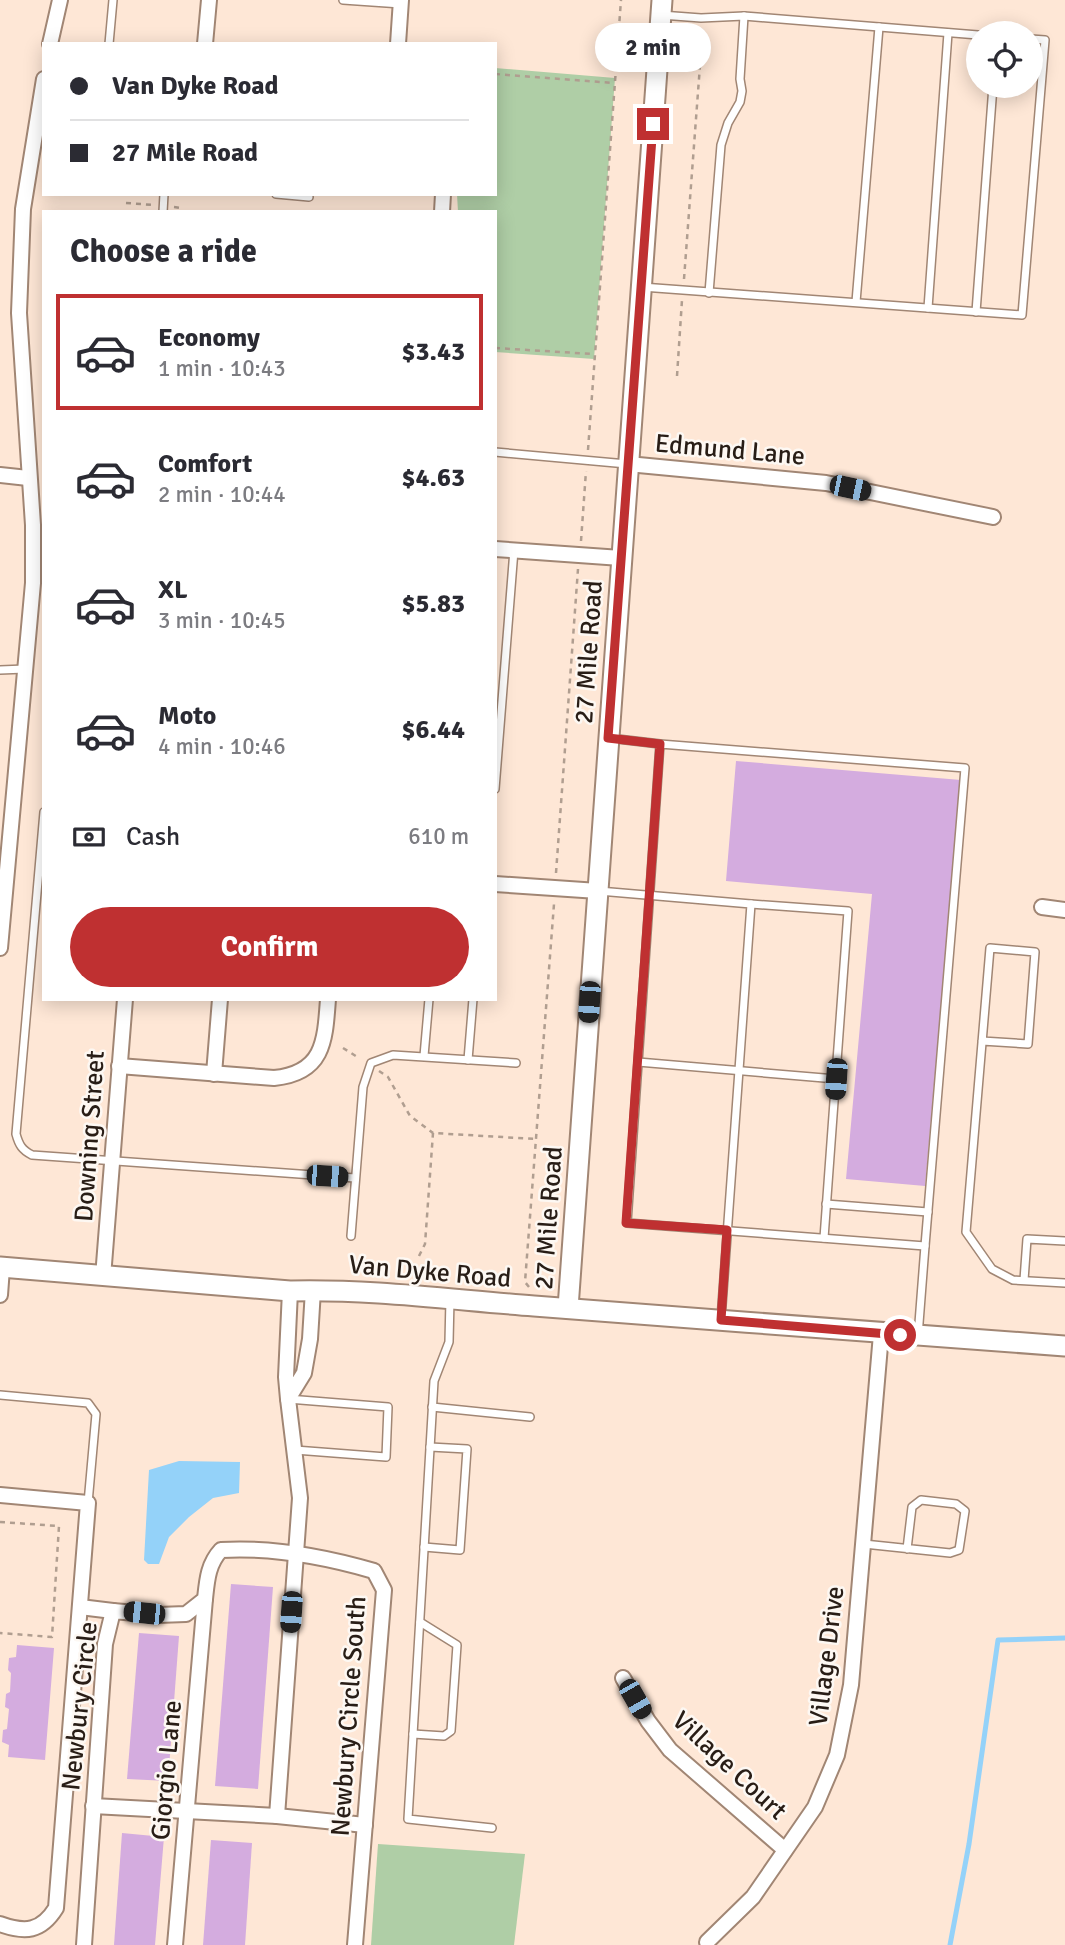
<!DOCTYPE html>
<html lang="en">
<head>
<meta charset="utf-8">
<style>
	body { margin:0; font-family:Signika,sans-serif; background:#f7f7f7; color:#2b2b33; height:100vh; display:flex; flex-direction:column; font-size:26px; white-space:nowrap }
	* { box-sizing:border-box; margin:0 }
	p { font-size:23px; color:#7c7c81 }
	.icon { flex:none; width:38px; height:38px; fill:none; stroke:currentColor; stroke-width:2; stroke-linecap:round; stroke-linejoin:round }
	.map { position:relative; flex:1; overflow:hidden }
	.panel { position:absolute; left:42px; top:210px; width:455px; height:791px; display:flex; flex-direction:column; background:#fff; border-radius:0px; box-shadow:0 4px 18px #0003 }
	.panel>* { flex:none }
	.guide { position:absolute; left:42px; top:42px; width:455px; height:154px; border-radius:0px; box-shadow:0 4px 18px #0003; display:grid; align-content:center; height:154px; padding:0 28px; background:#fff }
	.tools { position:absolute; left:966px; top:21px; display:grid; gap:14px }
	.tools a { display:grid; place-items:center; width:77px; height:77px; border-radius:50%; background:#fff; box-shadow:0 4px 18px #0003; font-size:35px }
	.end { position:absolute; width:32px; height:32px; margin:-16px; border:9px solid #bf3031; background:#fff; box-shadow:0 0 0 4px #fff }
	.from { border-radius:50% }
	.bubble { position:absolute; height:49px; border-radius:24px; background:#fff; box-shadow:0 4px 18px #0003; font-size:23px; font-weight:700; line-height:49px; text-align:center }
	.car { position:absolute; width:21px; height:42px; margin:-21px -10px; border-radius:9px; box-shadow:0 0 5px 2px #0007; background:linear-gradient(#222 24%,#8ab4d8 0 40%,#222 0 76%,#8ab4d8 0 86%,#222 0) }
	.guide b { display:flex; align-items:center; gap:24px; height:66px; font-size:26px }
	.guide b+b { border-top:2px solid #e1e1e2 }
	.guide i { width:18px; height:18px; background:#2b2b33 }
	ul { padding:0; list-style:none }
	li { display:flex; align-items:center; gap:21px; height:116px; margin:0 14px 10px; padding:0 14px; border:4px solid transparent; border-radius:0px }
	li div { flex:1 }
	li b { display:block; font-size:26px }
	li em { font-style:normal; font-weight:700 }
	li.active { border-color:#bf3031 }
	li>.icon { width:63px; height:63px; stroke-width:1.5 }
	h2 { padding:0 28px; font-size:32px; line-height:84px }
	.pay { display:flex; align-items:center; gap:18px; height:77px; padding:0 28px; font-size:26px }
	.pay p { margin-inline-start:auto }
	.cta { display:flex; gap:14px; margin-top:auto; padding:14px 28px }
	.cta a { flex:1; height:80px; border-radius:42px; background:#bf3031; color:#fff; font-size:28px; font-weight:700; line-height:80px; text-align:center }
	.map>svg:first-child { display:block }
	.green { fill:#afcea6 }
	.water { fill:#94d2f9 }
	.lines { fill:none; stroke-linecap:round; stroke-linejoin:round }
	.stream { stroke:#94d2f9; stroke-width:5 }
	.building { fill:#d4acdf }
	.lane-casing { stroke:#a18674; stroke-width:10 }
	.street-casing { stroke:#a18674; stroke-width:18 }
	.secondary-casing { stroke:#a18674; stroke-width:23 }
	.path { stroke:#b09e90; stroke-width:2.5; stroke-dasharray:5 5; stroke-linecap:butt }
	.lane { stroke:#fff; stroke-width:7 }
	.street { stroke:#fff; stroke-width:14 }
	.secondary { stroke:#fff; stroke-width:19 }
	.route { stroke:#bf3031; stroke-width:9 }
	.labels { text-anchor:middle; stroke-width:5; stroke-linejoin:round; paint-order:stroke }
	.street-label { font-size:26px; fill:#281d16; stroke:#fdf8f3 }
</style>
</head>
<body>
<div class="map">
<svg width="1065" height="1945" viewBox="0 0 1065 1945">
	<rect width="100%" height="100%" fill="#fee7d6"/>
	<g class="green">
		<path d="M495,68L615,78L594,359L495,352V212H458L457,194H495Z"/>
		<path d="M378,1844L525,1854L514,1945H371Z"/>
	</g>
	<path class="water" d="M179,1461L240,1462L239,1493L213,1498L189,1517L169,1537L159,1564H148L144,1560L149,1470Z"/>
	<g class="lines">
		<path class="stream" d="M950,1945L969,1844L998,1640L1065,1638"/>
	</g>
	<g class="building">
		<path d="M736,761L961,780L925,1186L846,1179L872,894L726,881Z"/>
		<path d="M231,1584L273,1587L258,1789L215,1786Z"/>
		<path d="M139,1633L179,1636L168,1781L127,1779Z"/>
		<path d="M17,1645L54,1648L45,1760L8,1757L9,1745L2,1742L3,1730L7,1729L9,1709L5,1707L6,1694L10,1692L11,1673L8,1670L9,1658L16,1657Z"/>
		<path d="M122,1833L164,1837L155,1945H114Z"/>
		<path d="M211,1840L252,1843L245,1945H203Z"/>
	</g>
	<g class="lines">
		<defs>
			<g id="lane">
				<path d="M343,0L401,4"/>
				<path d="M661,15L701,18L744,16L978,35"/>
				<path d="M109,44L113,0"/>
				<path d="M276,194L309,197"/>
				<path d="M163,212L164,194"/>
				<path d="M642,287L1022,315L1045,40L1031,39"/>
				<path d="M709,293L721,145L728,123L740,102L742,91L740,79L744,16"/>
				<path d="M856,302L879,27"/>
				<path d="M928,308L948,33"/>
				<path d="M976,312L993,86"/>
				<path d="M495,452L627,464"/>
				<path d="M0,670L25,669"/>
				<path d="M609,738L660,744"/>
				<path d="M660,744L965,768L925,1246L627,1223Z"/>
				<path d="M495,789L514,550"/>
				<path d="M44,812L16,1134C19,1145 22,1150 32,1155L355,1178"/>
				<path d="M599,891L751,904L721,1319"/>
				<path d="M751,904L848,911L824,1238"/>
				<path d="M982,1041L1028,1044L1035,952L990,948L966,1232L992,1269L1013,1280L1065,1283"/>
				<path d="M424,1056L429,999"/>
				<path d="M468,1060L473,999"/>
				<path d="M638,1062L836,1079"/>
				<path d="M826,1204L928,1212"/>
				<path d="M351,1236L363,1087L371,1063L393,1055L516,1063"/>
				<path d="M1024,1280L1027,1239L1065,1241"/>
				<path d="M450,1299L449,1342L434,1381L408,1819L492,1828"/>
				<path d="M918,1336L925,1246"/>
				<path d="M0,1395L88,1403L96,1414L88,1503"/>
				<path d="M288,1399L388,1407L386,1457L295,1450"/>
				<path d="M432,1407L530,1417"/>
				<path d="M864,1544L950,1553L959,1550L965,1511L956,1504L921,1500L912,1507L907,1549"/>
				<path d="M424,1547L460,1550L467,1449L430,1447"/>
				<path d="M413,1734L444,1736L451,1731L457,1645L420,1622"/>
			</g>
			<g id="street">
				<path d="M50,44L60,0"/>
				<path d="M205,44L209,0"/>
				<path d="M398,44L401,0"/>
				<path d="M442,212L443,194"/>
				<path d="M628,464L826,483L993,517"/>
				<path d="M0,475L28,478"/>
				<path d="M495,549L621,558"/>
				<path d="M495,884L598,891"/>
				<path d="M1042,907L1065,910"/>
				<path d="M0,948L33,583V525L19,313L23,209L44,79"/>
				<path d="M119,1066L274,1078C324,1073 325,1041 328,999"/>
				<path d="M214,1074L220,999"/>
				<path d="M103,1277L125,999"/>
				<path d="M290,1291L286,1377L288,1399L304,1373L310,1339L313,1290"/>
				<path d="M0,1295L2,1268"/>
				<path d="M0,1495L88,1503L56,1908C41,1932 25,1933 0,1924"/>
				<path d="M80,1607L113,1611"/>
				<path d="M623,1678L648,1721L670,1750L785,1850"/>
				<path d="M93,1806L277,1816L365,1825"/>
				<path d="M277,1816L300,1498L288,1399"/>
				<path d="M707,1942L753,1897L815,1807L837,1755L851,1685L881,1334"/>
				<path d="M84,1945L105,1644L113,1611L158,1615L186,1614L205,1599C207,1580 208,1564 221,1550C272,1547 326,1557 374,1571L384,1590L355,1945"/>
				<path d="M175,1945L205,1599"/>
			</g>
			<g id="secondary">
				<path d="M0,1267L290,1291C372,1289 453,1300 534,1306C711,1319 888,1334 1065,1346"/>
				<path d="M568,1308L662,0"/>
			</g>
		</defs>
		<use href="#lane" class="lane-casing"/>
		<use href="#street" class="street-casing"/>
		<use href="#secondary" class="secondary-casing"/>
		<g class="path">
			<path d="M495,74L614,83"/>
			<path d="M126,203L154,205"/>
			<path d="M174,207L181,208L180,212"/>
			<path d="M684,279L701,52L700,31"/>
			<path d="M495,348L593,354"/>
			<path d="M677,376L682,300"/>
			<path d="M588,450L621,0"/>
			<path d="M581,541L586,471"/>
			<path d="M556,873L578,569"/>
			<path d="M343,1048L359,1058"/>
			<path d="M379,1071L388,1077L410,1116L433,1133"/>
			<path d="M419,1256L425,1244L433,1133L536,1139"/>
			<path d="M529,1287L525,1282L554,904"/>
			<path d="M0,1522L59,1526L52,1637L0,1633"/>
		</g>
		<use href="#lane" class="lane"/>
		<use href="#street" class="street"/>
		<use href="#secondary" class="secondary"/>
	</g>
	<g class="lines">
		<path class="route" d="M653,124L608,738L660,744L626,1223L727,1230L721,1320L900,1335"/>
	</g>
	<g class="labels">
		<g class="street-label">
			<text transform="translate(730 449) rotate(5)" y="9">Edmund Lane</text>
			<text transform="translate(588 652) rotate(-86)" y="9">27 Mile Road</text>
			<text transform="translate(89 1136) rotate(-86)" y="9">Downing Street</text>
			<text transform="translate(548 1218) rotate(-86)" y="9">27 Mile Road</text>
			<text transform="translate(430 1271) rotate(5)" y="9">Van Dyke Road</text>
			<text transform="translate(826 1656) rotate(-83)" y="9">Village Drive</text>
			<text transform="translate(79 1706) rotate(-84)" y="9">Newbury Circle</text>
			<text transform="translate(348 1716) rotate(-86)" y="9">Newbury Circle South</text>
			<text transform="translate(730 1765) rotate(43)" y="9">Village Court</text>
			<text transform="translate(166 1770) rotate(-85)" y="9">Giorgio Lane</text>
		</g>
	</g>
</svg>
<div class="tools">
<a><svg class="icon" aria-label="locate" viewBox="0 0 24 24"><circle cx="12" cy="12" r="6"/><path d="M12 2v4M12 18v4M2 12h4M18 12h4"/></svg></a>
</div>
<i class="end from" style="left:900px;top:1335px"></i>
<i class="end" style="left:653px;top:124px"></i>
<div class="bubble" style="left:595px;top:23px;width:116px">2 min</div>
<i class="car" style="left:850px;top:488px;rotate:102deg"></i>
<i class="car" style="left:589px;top:1002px;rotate:184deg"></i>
<i class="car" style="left:836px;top:1079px;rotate:184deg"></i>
<i class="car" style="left:327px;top:1176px;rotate:94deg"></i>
<i class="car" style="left:291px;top:1612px;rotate:184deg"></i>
<i class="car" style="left:144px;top:1613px;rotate:276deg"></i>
<i class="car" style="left:635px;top:1699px;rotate:150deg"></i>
<div class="guide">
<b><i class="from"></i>Van Dyke Road</b>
<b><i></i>27 Mile Road</b>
</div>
<section class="panel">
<h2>Choose a ride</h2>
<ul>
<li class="active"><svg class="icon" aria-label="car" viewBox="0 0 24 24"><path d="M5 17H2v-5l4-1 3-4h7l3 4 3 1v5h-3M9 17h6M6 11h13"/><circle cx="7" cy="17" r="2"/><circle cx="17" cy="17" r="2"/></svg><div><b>Economy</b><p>1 min · 10:43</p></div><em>$3.43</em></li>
<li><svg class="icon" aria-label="car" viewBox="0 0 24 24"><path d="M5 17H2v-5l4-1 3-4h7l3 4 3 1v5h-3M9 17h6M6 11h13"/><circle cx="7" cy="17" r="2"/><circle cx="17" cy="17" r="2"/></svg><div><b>Comfort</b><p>2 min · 10:44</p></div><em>$4.63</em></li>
<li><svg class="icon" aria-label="car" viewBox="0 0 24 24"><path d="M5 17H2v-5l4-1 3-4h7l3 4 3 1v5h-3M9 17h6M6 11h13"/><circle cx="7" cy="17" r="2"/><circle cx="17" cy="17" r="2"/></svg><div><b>XL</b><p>3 min · 10:45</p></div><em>$5.83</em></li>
<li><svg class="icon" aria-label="car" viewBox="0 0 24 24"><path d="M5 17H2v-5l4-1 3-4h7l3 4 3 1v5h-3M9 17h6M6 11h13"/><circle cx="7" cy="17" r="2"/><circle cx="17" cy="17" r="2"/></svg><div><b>Moto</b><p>4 min · 10:46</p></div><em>$6.44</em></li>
</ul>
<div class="pay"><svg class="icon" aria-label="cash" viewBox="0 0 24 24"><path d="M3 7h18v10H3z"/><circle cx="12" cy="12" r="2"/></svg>Cash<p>610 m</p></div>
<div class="cta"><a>Confirm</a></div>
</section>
</div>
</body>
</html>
